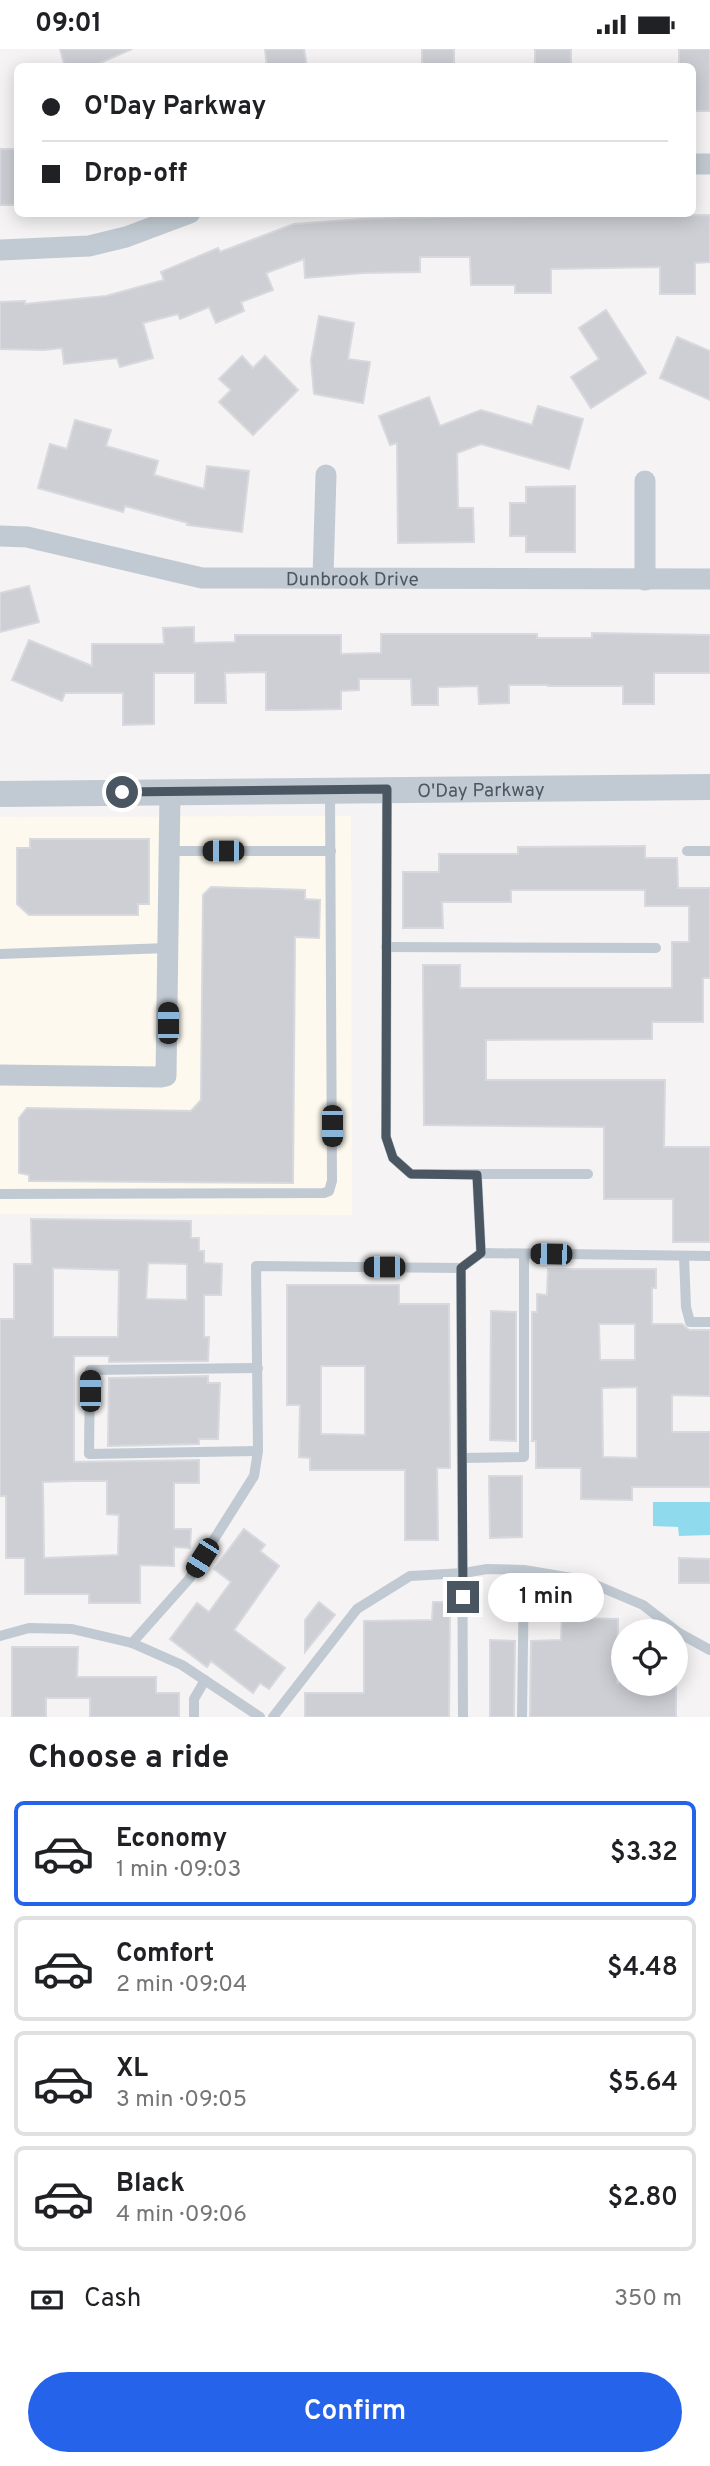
<!DOCTYPE html>
<html lang="en">
<head>
<meta charset="utf-8">
<style>
	body { margin:0; font-family:Overpass,sans-serif; background:#f6f6f6; color:#202124; height:100vh; display:flex; flex-direction:column; font-size:26px; white-space:nowrap }
	* { box-sizing:border-box; margin:0 }
	p { font-size:23px; color:#757577 }
	.icon { flex:none; width:38px; height:38px; fill:none; stroke:currentColor; stroke-width:2; stroke-linecap:round; stroke-linejoin:round }
	.map { position:relative; height:1668px; overflow:hidden }
	.drawer { display:flex; flex-direction:column; background:#fff; flex:1 }
	.drawer>* { flex:none }
	.banner { position:absolute; left:14px; top:14px; width:682px; height:154px; border-radius:10px; box-shadow:0 4px 18px #0003; display:grid; align-content:center; height:154px; padding:0 28px; background:#fff }
	.fabs { position:absolute; left:611px; top:1570px; display:grid; gap:14px }
	.fabs a { display:grid; place-items:center; width:77px; height:77px; border-radius:50%; background:#fff; box-shadow:0 4px 18px #0003; font-size:35px }
	.end { position:absolute; width:32px; height:32px; margin:-16px; border:9px solid #4a5661; background:#fff; box-shadow:0 0 0 4px #fff }
	.from { border-radius:50% }
	.bubble { position:absolute; height:49px; border-radius:24px; background:#fff; box-shadow:0 4px 18px #0003; font-size:23px; font-weight:600; line-height:49px; text-align:center }
	.car { position:absolute; width:21px; height:42px; margin:-21px -10px; border-radius:9px; box-shadow:0 0 5px 2px #0007; background:linear-gradient(#222 24%,#8ab4d8 0 40%,#222 0 76%,#8ab4d8 0 86%,#222 0) }
	.banner b { display:flex; align-items:center; gap:24px; height:66px; font-size:26px }
	.banner b+b { border-top:2px solid #e0e0e0 }
	.banner i { width:18px; height:18px; background:#202124 }
	ul { padding:0; list-style:none }
	li { display:flex; align-items:center; gap:21px; height:105px; margin:0 14px 10px; padding:0 14px; border:4px solid #e0e0e0; border-radius:10px }
	li div { flex:1 }
	li b { display:block; font-size:26px }
	li em { font-style:normal; font-weight:600 }
	li.active { border-color:#2563eb }
	li>.icon { width:63px; height:63px; stroke-width:1.5 }
	h2 { padding:0 28px; font-size:32px; line-height:84px }
	.pay { display:flex; align-items:center; gap:18px; height:77px; padding:0 28px; font-size:26px }
	.pay p { margin-inline-start:auto }
	.action { display:flex; gap:14px; margin-top:auto; padding:14px 28px }
	.action a { flex:1; height:80px; border-radius:42px; background:#2563eb; color:#fff; font-size:28px; font-weight:600; line-height:80px; text-align:center }
	.status { display:flex; justify-content:space-between; align-items:center; height:49px; padding:0 35px; background:#fff; direction:ltr }
	.status svg { height:19px; fill:currentColor }
	.map>svg:first-child { display:block }
	.commercial { fill:#fdf9ef }
	.water { fill:#90daee }
	.building { fill:#cdcfd5; stroke:#d7d9de; stroke-width:2; fill-rule:evenodd }
	.lines { fill:none; stroke-linecap:round; stroke-linejoin:round }
	.service { stroke:#c1cad2; stroke-width:10 }
	.minor { stroke:#c1cad2; stroke-width:21 }
	.tertiary { stroke:#c1cad2; stroke-width:26 }
	.route { stroke:#4a5661; stroke-width:9 }
	.labels { text-anchor:middle; stroke-width:5; stroke-linejoin:round; paint-order:stroke }
	.street-label { font-size:19px; fill:#4a5661; stroke:#fff }
</style>
</head>
<body>
<div class="status"><b>09:01</b><svg viewBox="0 0 49 12"><path d="M0 12V9h3v3zM5 12V6h3v6zM10 12V3h3v9zM15 12V0h3v12zM26 1h20v11H26zM47 4h2v5h-2z"/></svg></div>
<div class="map">
<svg width="710" height="1668" viewBox="0 0 710 1668">
	<rect width="100%" height="100%" fill="#f5f3f3"/>
	<path class="commercial" d="M351,767L352,1166L0,1165V768Z"/>
	<path class="water" d="M653,1453H710V1486L679,1487L678,1478L653,1477Z"/>
	<g class="building">
		<path d="M60,0H132L100,14L101,18H65Z"/>
		<path d="M265,0H304L307,18H267Z"/>
		<rect x="422" y="0" width="32" height="18"/>
		<rect x="535" y="0" width="36" height="18"/>
		<path d="M679,0H710V62H693V18H679Z"/>
		<rect x="0" y="100" width="18" height="56"/>
		<path d="M710,166V213L695,214V245H660V218L551,220V244H515V236H471L470,208H420V223L363,224L305,229L304,210L266,224L273,241L241,253L244,262L216,274L209,258L180,270L178,265L143,274L153,309L120,318L117,309L64,315L62,299L44,301L0,300V253L25,252V255L106,247L164,231L161,223L218,199L220,203L294,175L362,170L444,168Z"/>
		<path d="M606,261L646,324L591,359L571,328L599,310L579,279Z"/>
		<path d="M319,267L354,274L348,310L370,313L363,354L314,345L311,311Z"/>
		<path d="M677,288L710,302V351L660,329Z"/>
		<path d="M242,307L253,319L265,307L298,341L253,386L219,353L231,341L219,330Z"/>
		<path d="M429,348L440,377L481,361L532,376L538,357L583,370L569,420L481,395L457,404L458,459H473L474,493L398,494L397,394L390,396L379,367Z"/>
		<path d="M75,371L111,381L106,397L158,412L154,426L204,440L207,417L249,422L242,483L187,476L188,474L125,457L123,463L38,439L50,395L67,400Z"/>
		<path d="M575,437V503H526V487H510V454H526V438Z"/>
		<path d="M29,537L39,573L0,583V544Z"/>
		<path d="M194,578V594L235,593V586H341V605L381,604V585H537V589H592V584L710,586V624H654V655H623V637H548V636H509V654L479,655L478,637L438,638V656H412L411,630H359V641L341,642V660L296,661H266V623L225,624L226,654H195V624H154V675L123,676V644H65L62,652L12,631L29,591L92,617V595H164L163,579Z"/>
		<path d="M30,790H149V855H138V866H29L17,855V799H30Z"/>
		<path d="M645,797V809H677L678,839H710V929H703V973H652V990L486,991V1031H665L664,1098H710V1193H673V1150H604V1078L424,1076L423,916H460V939H672V893H689V857H645V841H511V853H442L443,879H403V823H439V805H518V798Z"/>
		<path d="M211,838L305,841V850L320,851L319,889L295,888L293,1134L29,1132V1126L19,1124V1069L27,1059L191,1062L201,1051L203,846Z"/>
		<path d="M31,1170L191,1172V1189H199V1202H204V1214L222,1215L221,1246H204V1288H209L208,1312L109,1313V1307H74V1413L199,1411V1434H174V1480H191L190,1499L174,1498V1517L140,1516V1554H89V1545H25V1509H6V1447H0V1270H14V1215H32ZM148,1214L187,1215V1251L146,1250ZM53,1219L119,1221L118,1288H53ZM74,1432H107V1465L119,1466L118,1506L44,1509L43,1433Z"/>
		<path d="M548,1220H656V1239H652V1275H682L689,1281H710V1347L672,1346V1383H710V1438H632V1451L581,1450V1419H536V1392H532V1263H537V1245L547,1246ZM599,1275H635V1311H600ZM637,1338V1409L603,1408L602,1339Z"/>
		<path d="M287,1236H399V1255H449L450,1419H437L438,1491H405V1421H310V1409L299,1408L300,1356H287ZM321,1317H365V1386L321,1385Z"/>
		<path d="M491,1262L516,1263V1392L490,1391Z"/>
		<path d="M208,1327V1334H220L218,1390H199V1395L108,1397L109,1329Z"/>
		<path d="M489,1427H522V1488L490,1489Z"/>
		<path d="M244,1480L265,1496L260,1502L279,1517L234,1581L285,1619L269,1640L260,1634L253,1644L211,1612L207,1618L170,1590L197,1554L209,1563L231,1533L214,1520Z"/>
		<path d="M679,1509L710,1510V1534H679Z"/>
		<path d="M319,1553L335,1566L305,1603V1571Z"/>
		<path d="M433,1553H450L449,1668H305V1644H364V1572L432,1571Z"/>
		<path d="M562,1569L618,1570L617,1634H676V1668H530L531,1592L561,1591Z"/>
		<path d="M490,1591L515,1592L514,1668H490Z"/>
		<path d="M12,1598H78L77,1628H156V1644H179V1668H90V1649H46V1668H12Z"/>
	</g>
	<g class="lines">
		<g class="service">
			<path d="M387,740L386,1088L393,1109L411,1125H588"/>
			<path d="M170,802H331"/>
			<path d="M687,802H710"/>
			<path d="M386,898L656,899"/>
			<path d="M0,905L168,899"/>
			<path d="M477,1126L481,1204"/>
			<path d="M0,1145L324,1144L329,1142L332,1132L330,743"/>
			<path d="M684,1207L686,1258L690,1273H710"/>
			<path d="M461,1219L463,1668"/>
			<path d="M258,1402L89,1405L90,1321L258,1319"/>
			<path d="M463,1409L524,1408V1205"/>
			<path d="M0,1587L29,1579L72,1580L132,1594L182,1616L260,1668"/>
			<path d="M132,1594L189,1530L254,1427L258,1402L256,1217L461,1219L481,1204L710,1207"/>
			<path d="M194,1668V1650L205,1631"/>
			<path d="M273,1668L357,1560L410,1527L464,1524L487,1520L524,1521L584,1531L643,1556L679,1584L710,1601"/>
			<path d="M522,1668L524,1521"/>
		</g>
		<g class="minor">
			<path d="M693,115H710"/>
			<path d="M0,201L89,197L126,188L190,164"/>
			<path d="M645,432V531"/>
			<path id="s1" d="M0,487L27,488L202,529L710,530"/>
			<path d="M323,528L326,426"/>
			<path d="M0,1026L161,1028L166,1027L170,743"/>
		</g>
		<path class="tertiary" id="s2" d="M0,745L710,738"/>
	</g>
	<g class="lines">
		<path class="route" d="M122,743L387,740L386,1088L393,1109L411,1125L477,1126L481,1204L461,1219L463,1548"/>
	</g>
	<g class="labels">
		<g class="street-label">
			<text dy="7" stroke="none"><textPath href="#s1" startOffset="357">Dunbrook Drive</textPath></text>
			<text dy="7" stroke="none"><textPath href="#s2" startOffset="481">O'Day Parkway</textPath></text>
		</g>
	</g>
</svg>
<div class="fabs">
<a><svg class="icon" aria-label="locate" viewBox="0 0 24 24"><circle cx="12" cy="12" r="6"/><path d="M12 2v4M12 18v4M2 12h4M18 12h4"/></svg></a>
</div>
<i class="end from" style="left:122px;top:743px"></i>
<i class="end" style="left:463px;top:1548px"></i>
<div class="bubble" style="left:488px;top:1524px;width:116px">1 min</div>
<i class="car" style="left:223px;top:802px;rotate:270deg"></i>
<i class="car" style="left:168px;top:974px;rotate:0deg"></i>
<i class="car" style="left:332px;top:1077px;rotate:180deg"></i>
<i class="car" style="left:551px;top:1205px;rotate:271deg"></i>
<i class="car" style="left:384px;top:1218px;rotate:270deg"></i>
<i class="car" style="left:90px;top:1342px;rotate:0deg"></i>
<i class="car" style="left:202px;top:1509px;rotate:212deg"></i>
<div class="banner">
<b><i class="from"></i>O'Day Parkway</b>
<b><i></i>Drop-off</b>
</div>
</div>
<section class="drawer">
<h2>Choose a ride</h2>
<ul>
<li class="active"><svg class="icon" aria-label="car" viewBox="0 0 24 24"><path d="M5 17H2v-5l4-1 3-4h7l3 4 3 1v5h-3M9 17h6M6 11h13"/><circle cx="7" cy="17" r="2"/><circle cx="17" cy="17" r="2"/></svg><div><b>Economy</b><p>1 min · 09:03</p></div><em>$3.32</em></li>
<li><svg class="icon" aria-label="car" viewBox="0 0 24 24"><path d="M5 17H2v-5l4-1 3-4h7l3 4 3 1v5h-3M9 17h6M6 11h13"/><circle cx="7" cy="17" r="2"/><circle cx="17" cy="17" r="2"/></svg><div><b>Comfort</b><p>2 min · 09:04</p></div><em>$4.48</em></li>
<li><svg class="icon" aria-label="car" viewBox="0 0 24 24"><path d="M5 17H2v-5l4-1 3-4h7l3 4 3 1v5h-3M9 17h6M6 11h13"/><circle cx="7" cy="17" r="2"/><circle cx="17" cy="17" r="2"/></svg><div><b>XL</b><p>3 min · 09:05</p></div><em>$5.64</em></li>
<li><svg class="icon" aria-label="car" viewBox="0 0 24 24"><path d="M5 17H2v-5l4-1 3-4h7l3 4 3 1v5h-3M9 17h6M6 11h13"/><circle cx="7" cy="17" r="2"/><circle cx="17" cy="17" r="2"/></svg><div><b>Black</b><p>4 min · 09:06</p></div><em>$2.80</em></li>
</ul>
<div class="pay"><svg class="icon" aria-label="cash" viewBox="0 0 24 24"><path d="M3 7h18v10H3z"/><circle cx="12" cy="12" r="2"/></svg>Cash<p>350 m</p></div>
<div class="action"><a>Confirm</a></div>
</section>
</body>
</html>
